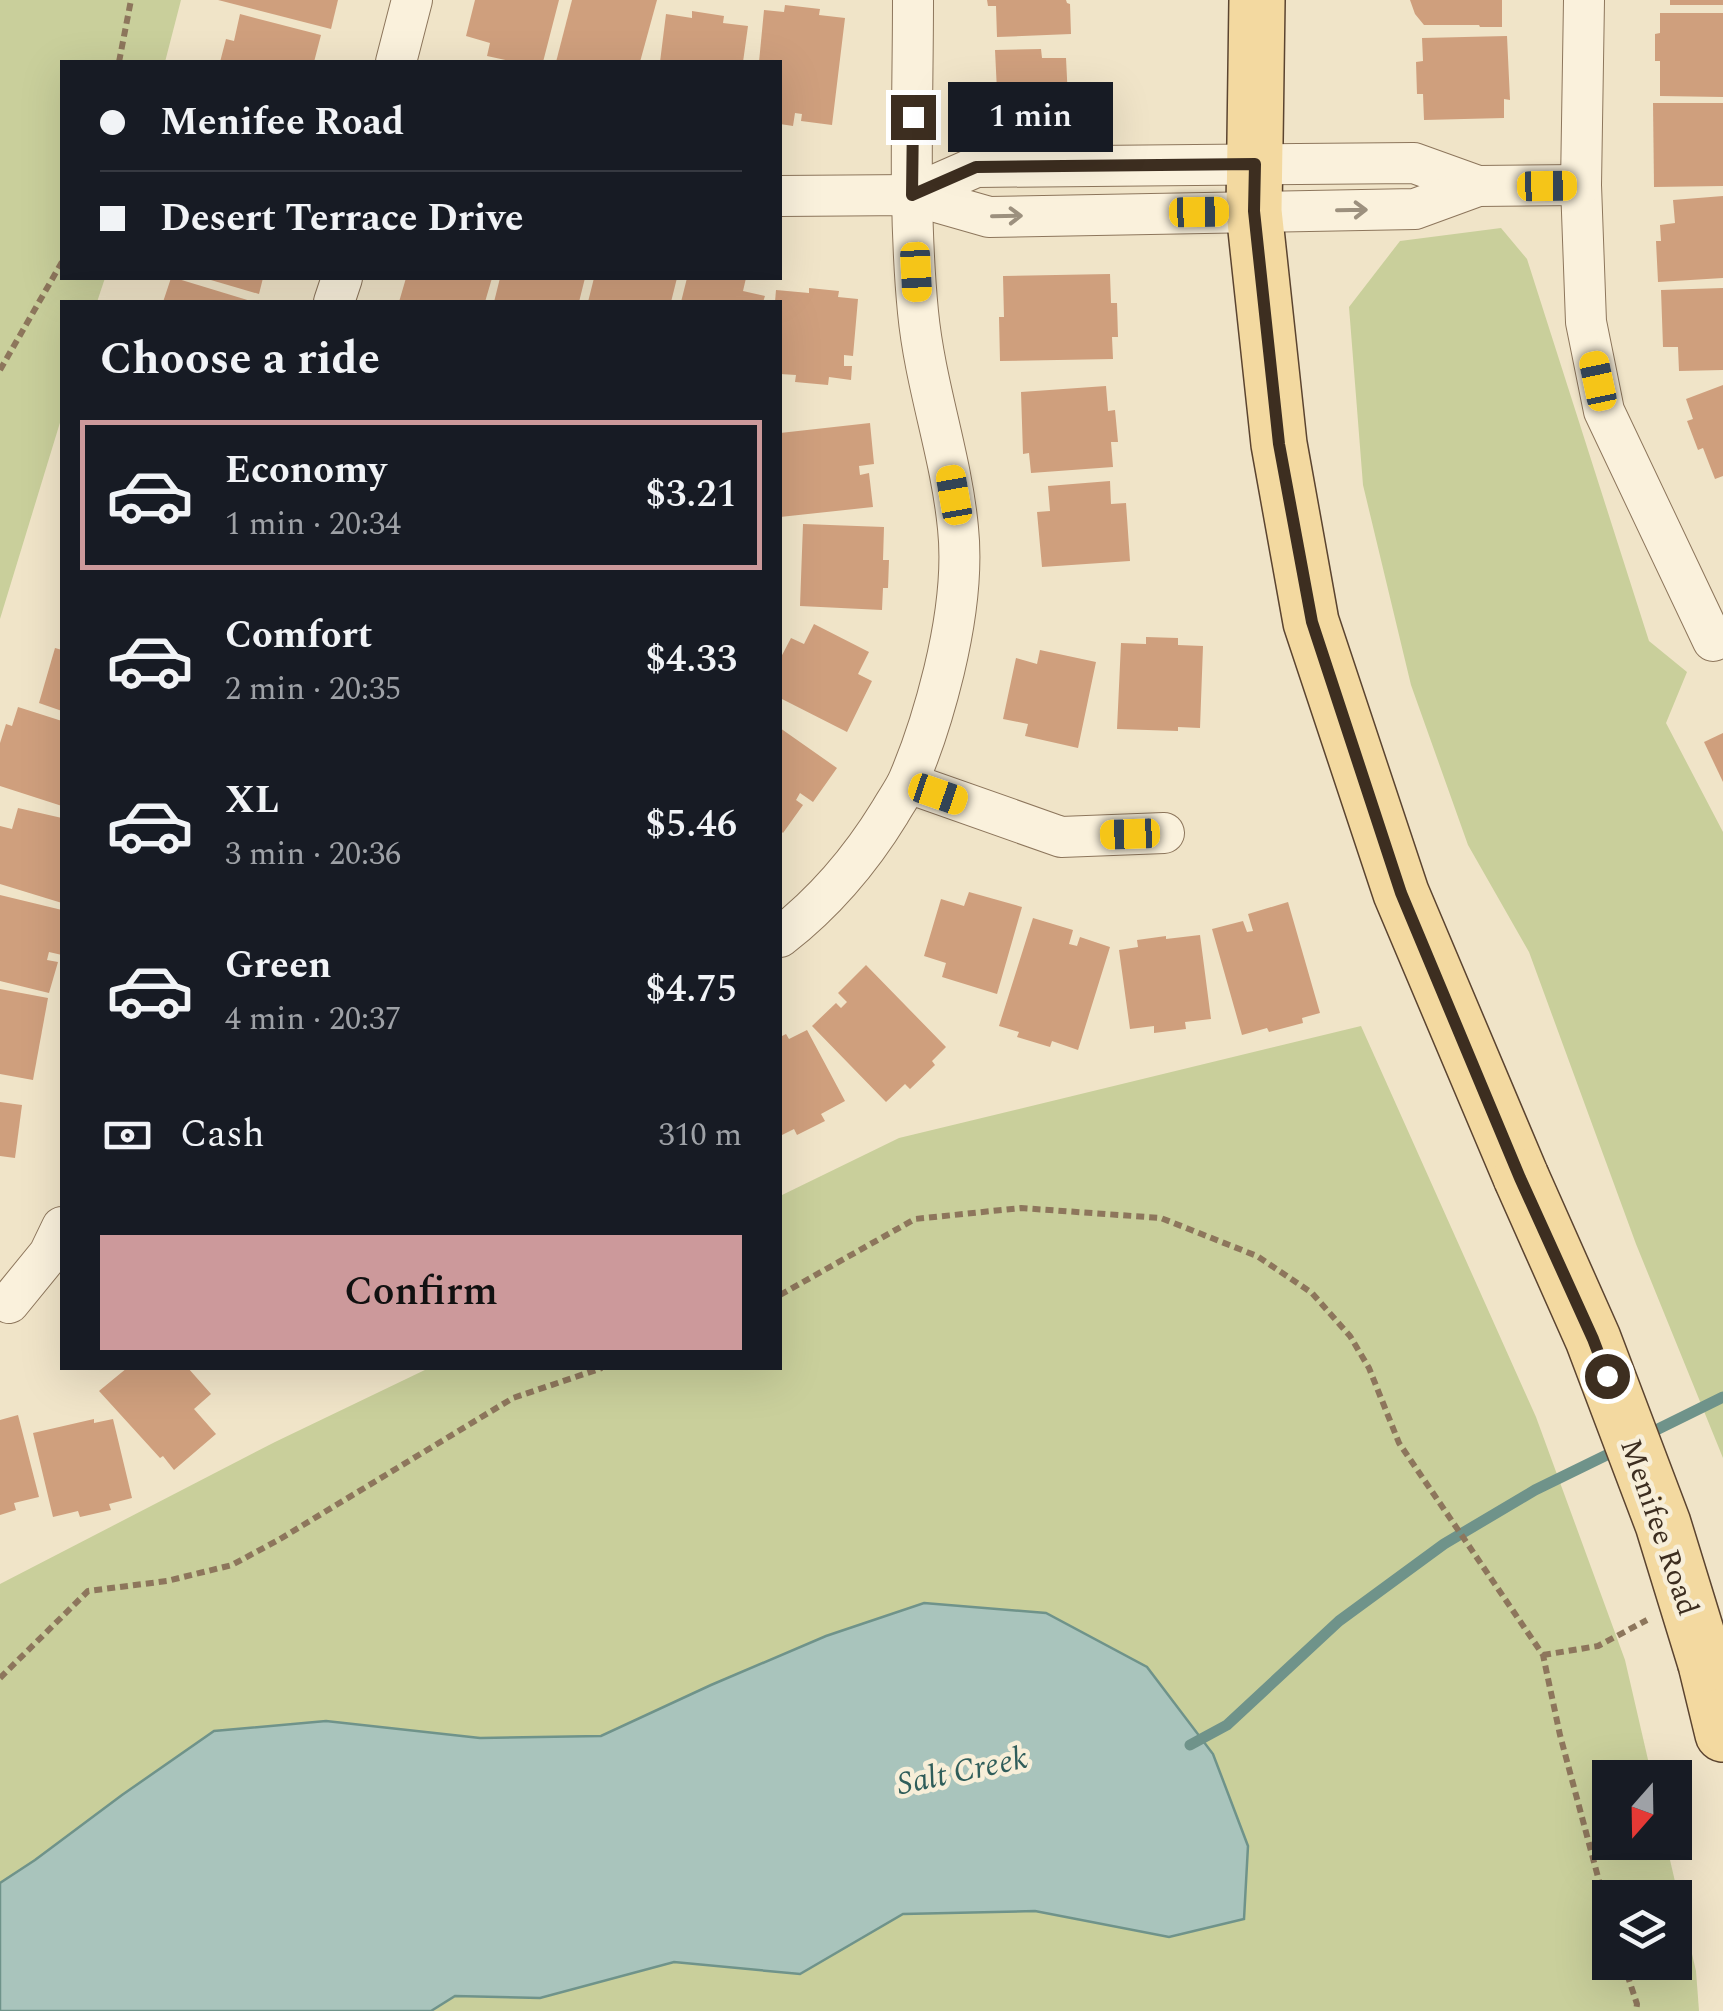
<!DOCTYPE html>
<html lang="en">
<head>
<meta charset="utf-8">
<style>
	body { margin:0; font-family:Spectral,serif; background:#242831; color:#f1f3f6; height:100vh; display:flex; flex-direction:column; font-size:38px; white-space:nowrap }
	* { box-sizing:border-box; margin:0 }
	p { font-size:32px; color:#9ea1a6 }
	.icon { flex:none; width:55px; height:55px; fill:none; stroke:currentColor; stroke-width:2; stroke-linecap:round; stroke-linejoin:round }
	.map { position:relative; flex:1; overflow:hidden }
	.panel { position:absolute; left:60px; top:300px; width:722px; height:1070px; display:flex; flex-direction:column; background:#171b24; border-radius:0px; box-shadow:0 10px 40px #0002 }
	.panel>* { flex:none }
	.banner { position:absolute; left:60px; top:60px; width:722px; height:220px; border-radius:0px; box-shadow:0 10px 40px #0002; display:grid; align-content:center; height:220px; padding:0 40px; background:#171b24 }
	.needle { width:65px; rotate:200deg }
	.fabs { position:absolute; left:1592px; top:1760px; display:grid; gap:20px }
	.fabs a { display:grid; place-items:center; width:100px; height:100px; border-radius:0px; background:#171b24; box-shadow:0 10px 40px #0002; font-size:50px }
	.end { position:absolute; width:45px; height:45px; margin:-22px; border:12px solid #3d2e20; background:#fff; box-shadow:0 0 0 5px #fff }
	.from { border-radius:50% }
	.bubble { position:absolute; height:70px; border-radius:0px; background:#171b24; box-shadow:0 10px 40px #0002; font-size:32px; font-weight:600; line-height:70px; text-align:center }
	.car { position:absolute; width:30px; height:60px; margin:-30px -15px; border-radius:12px; box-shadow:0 0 8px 2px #0007; background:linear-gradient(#f5c518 24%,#345 0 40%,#f5c518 0 76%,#345 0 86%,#f5c518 0) }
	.banner b { display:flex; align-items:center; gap:35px; height:95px; font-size:38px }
	.banner b+b { border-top:2px solid #363941 }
	.banner i { width:25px; height:25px; background:#f1f3f6 }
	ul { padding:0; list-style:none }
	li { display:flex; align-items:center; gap:30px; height:150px; margin:0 20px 15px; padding:0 20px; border:5px solid transparent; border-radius:0px }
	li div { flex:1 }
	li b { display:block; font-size:38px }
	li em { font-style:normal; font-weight:600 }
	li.on { border-color:#cc999b }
	li>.icon { width:90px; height:90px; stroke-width:1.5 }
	h2 { padding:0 40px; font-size:45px; line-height:120px }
	.pay { display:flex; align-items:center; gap:25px; height:110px; padding:0 40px; font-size:38px }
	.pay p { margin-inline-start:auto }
	.cta { display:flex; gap:20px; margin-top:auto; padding:20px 40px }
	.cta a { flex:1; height:115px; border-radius:0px; background:#cc999b; color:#111; font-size:40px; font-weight:600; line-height:115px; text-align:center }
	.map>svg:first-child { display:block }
	.green { fill:#c9cf9b; fill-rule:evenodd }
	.water { fill:#a9c4bc; stroke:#6f938a; stroke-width:2.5 }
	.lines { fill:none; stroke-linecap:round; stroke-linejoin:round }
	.stream { stroke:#6f938a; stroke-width:11 }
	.building { fill:#cf9f7d }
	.minor-casing { stroke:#8d765c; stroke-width:42 }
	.primary-casing { stroke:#5b4430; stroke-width:58 }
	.path { stroke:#8d765c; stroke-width:6; stroke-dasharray:8 5; stroke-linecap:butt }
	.minor { stroke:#faf1dc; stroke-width:40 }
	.primary { stroke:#f3d9a0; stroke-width:55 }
	.primary-bridge-casing { stroke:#5b4430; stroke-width:58; stroke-linecap:butt }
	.primary-bridge { stroke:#f3d9a0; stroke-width:55 }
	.oneway { stroke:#9c907e }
	.route { stroke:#3d2e20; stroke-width:12 }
	.labels { text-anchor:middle; stroke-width:9; stroke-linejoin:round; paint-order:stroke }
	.street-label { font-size:30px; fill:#3d2e20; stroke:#f7eed8 }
	.water-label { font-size:32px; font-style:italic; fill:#2f5d5a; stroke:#f7eed8 }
</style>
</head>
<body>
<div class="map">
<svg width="1723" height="2011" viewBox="0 0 1723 2011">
	<rect width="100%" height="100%" fill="#f0e4c8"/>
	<g class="green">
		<path d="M0,0H181L165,62H62V278H105L97,302H62V416L0,619Z"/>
		<path d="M1501,228L1527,259L1649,641L1687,672L1666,723L1723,832V1458L1636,1244L1529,952L1468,845L1411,685L1363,485L1349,307L1400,241Z"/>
		<path d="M1361,1026L1536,1417L1625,1660L1652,1777L1610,1778V1842L1666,1843L1696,1971L1699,2011H0V1584L275,1442L429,1368H780V1196L899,1138ZM1610,1898H1675V1962H1610Z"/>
	</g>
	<path class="water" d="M924,1603L1046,1613L1147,1667L1213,1754L1248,1846L1244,1919L1169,1937L1035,1911L903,1914L800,1974L674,1962L540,1998L455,1996L431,2011H0V1883L35,1860L122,1795L214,1731L326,1721L480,1738L601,1736L711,1685L826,1636Z"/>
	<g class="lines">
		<g class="stream">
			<path d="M1646,1435L1723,1397"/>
			<path d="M1190,1745L1227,1725L1339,1621L1444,1544L1535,1490L1621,1448"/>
		</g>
	</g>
	<g class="building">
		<path d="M218,0H338L331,29Z"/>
		<path d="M475,0H559L543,62H514L487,56L490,43L466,36Z"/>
		<path d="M572,0H657L640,62H556Z"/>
		<path d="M987,0H1066L1067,3L1070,4L1071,34L997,37L996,6H988Z"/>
		<path d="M1410,0H1502V27H1480L1479,25H1424L1415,14Z"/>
		<rect x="1670" y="0" width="53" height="5"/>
		<path d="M785,5L820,9L819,15L845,18L832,125L801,121L802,114L795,113L793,126L780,124V62H759L764,10L784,12Z"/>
		<path d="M692,11L724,16L723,23L748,26L743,62H660L666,14L692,18Z"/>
		<path d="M1660,13H1723V97L1660,96V61H1655V34L1660,33Z"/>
		<path d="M240,14L321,35L314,62H220L226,39L234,41Z"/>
		<path d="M1507,36L1510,100L1504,99V118L1424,120L1423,94H1417L1416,62L1423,61L1422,38Z"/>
		<path d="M1041,49L1042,58H1066L1069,119L1002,121L1001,91H997L995,50Z"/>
		<path d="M1653,103H1723V186L1654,187Z"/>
		<path d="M1723,196V278L1658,282L1656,241H1661L1660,225L1675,223L1673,200Z"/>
		<path d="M1110,274L1111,303H1117L1118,337H1112L1113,359L1000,361L999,317H1004L1003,276Z"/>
		<path d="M171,278H175L254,302H163Z"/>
		<path d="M204,278H263L259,294Z"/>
		<path d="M406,278H492L485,302H399Z"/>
		<path d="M500,278H585L579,302H494Z"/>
		<path d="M594,278H677L671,302H588Z"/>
		<path d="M687,278H746L743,291L765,296L763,302H681Z"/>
		<path d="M809,288L839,291L838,297L858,299L853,356L844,355V366H852L851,380L829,377L828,385L795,382L796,375L780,374V302H775L776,290L809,293Z"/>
		<path d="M1723,288V370L1679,371L1678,347H1663L1661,290Z"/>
		<path d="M1723,385V476L1715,479L1703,448L1698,450L1687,421L1693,419L1686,399Z"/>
		<path d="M1106,386L1108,411L1115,410L1118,442H1111L1113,467L1031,473L1029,453L1023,454L1021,392Z"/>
		<path d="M870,423L874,464L859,466L860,475L869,473L873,507L780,517V433Z"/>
		<path d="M1110,481L1111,504L1126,503L1130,561L1042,567L1037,512L1050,511L1048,486Z"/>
		<path d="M803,524L884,527L883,560H889L888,588H883L882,610L800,606Z"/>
		<path d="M814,624L869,652L858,674L872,681L847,732L780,698V659L791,638L804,644Z"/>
		<path d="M1146,637L1178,638V645L1203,646L1200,728L1178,727V731L1117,729L1121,643L1146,644Z"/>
		<path d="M55,648L62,650V711L39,703Z"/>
		<path d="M1040,650L1096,662L1078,748L1025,736L1028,724L1003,719L1016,658L1037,664Z"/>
		<path d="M18,707L62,721V806L0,786V743L6,724L12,726Z"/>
		<path d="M780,728L837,768L813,802L800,793L796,800L803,805L783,833L780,830Z"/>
		<path d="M1723,733V782L1704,742Z"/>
		<path d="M18,808L62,818V903L0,884V826L12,829Z"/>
		<path d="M969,892L1022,907L997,994L942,977L946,963L924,956L941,899L964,906Z"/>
		<path d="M0,895L62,910V955L49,952L47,960L58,962L49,993L0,981Z"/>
		<path d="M1288,902L1320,1013L1302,1018L1303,1023L1269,1032L1267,1028L1242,1035L1212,929L1243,921L1247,932L1253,931L1248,914Z"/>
		<path d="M1033,918L1073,930L1069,944L1077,946L1080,937L1110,947L1078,1050L1052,1041L1050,1047L1017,1037L1019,1032L999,1026Z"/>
		<path d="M1200,935L1211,1019L1185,1022L1186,1029L1154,1033V1026L1130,1029L1119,950L1138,947L1137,940L1166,936V939Z"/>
		<path d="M866,965L946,1047L932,1061L935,1065L910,1089L905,1084L886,1102L812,1026L836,1003L841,1008L847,1002L838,993Z"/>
		<path d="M0,989L48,998L33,1080L0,1074Z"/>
		<path d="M807,1030L845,1101L821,1114L825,1121L797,1135L794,1129L780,1136V1037L786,1034L789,1039Z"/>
		<path d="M0,1102L22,1105L15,1158L0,1156Z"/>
		<path d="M127,1368H188L211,1394L194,1409L216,1434L174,1470L163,1456L160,1458L99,1391Z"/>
		<path d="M18,1415L39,1497L14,1503L16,1510L0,1515V1420Z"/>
		<path d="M94,1419V1423L113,1419L132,1498L109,1504L111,1510L80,1517L78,1511L53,1517L33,1433Z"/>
	</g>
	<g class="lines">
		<defs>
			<g id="minor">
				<path d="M1584,0L1581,185L1586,322L1604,411L1713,641L1723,637"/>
				<path d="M396,62L412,0"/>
				<path d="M912,195L976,167L1414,163L1478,186"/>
				<path d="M780,196L912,195L989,217L1415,209L1478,186L1581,185"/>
				<path d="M334,302L342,278"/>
				<path d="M908,783L1061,837L1164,833"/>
				<path d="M780,937C825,902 860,861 890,812C896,801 904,791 909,779C924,744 935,708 944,671C955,625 963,576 958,528C951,455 925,385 918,312C908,209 913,103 913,0"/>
				<path d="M9,1303L49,1254L62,1227"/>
			</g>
			<g id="primary">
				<path d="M1257,0L1254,211L1279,444L1311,622L1401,893L1521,1177"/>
				<path d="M1706,1664L1723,1734"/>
			</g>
		</defs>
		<use href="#minor" class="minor-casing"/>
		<use href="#primary" class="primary-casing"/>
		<g class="path">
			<path d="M119,62L131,0"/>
			<path d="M0,370L62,262"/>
			<path d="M780,1295L915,1219L1021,1208L1161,1218L1257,1256L1312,1293L1350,1336L1369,1368L1399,1443L1543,1655L1560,1735L1610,1922"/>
			<path d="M1543,1655L1598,1646L1647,1620"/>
			<path d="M0,1678L88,1591L167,1581L232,1565L280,1539L513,1398L602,1368"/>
			<path d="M1623,1962L1637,2004L1636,2011"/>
		</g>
		<use href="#minor" class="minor"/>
		<use href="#primary" class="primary"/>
		<defs>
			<path id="primary-bridge" d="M1521,1177L1593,1339L1663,1524L1706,1664"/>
		</defs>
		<use href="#primary-bridge" class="primary-bridge-casing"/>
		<use href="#primary-bridge" class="primary-bridge"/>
	</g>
	<defs><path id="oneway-shaft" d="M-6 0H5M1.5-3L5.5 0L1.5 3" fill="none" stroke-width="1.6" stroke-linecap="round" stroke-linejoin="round" transform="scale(2.5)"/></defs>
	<g class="oneway">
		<use href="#oneway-shaft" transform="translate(1352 210) rotate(-1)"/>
		<use href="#oneway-shaft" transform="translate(1007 216) rotate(-1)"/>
	</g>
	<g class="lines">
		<path class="route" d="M913,117L912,195L976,167L1255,164L1254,211L1279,444L1312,622L1401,893L1520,1178L1593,1339L1607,1376"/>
	</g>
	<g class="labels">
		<g class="street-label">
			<text transform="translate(1660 1527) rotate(71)" y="10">Menifee Road</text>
		</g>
		<g class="water-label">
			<text transform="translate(962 1770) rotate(-12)" y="11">Salt Creek</text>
		</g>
	</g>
</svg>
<div class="fabs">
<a><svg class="needle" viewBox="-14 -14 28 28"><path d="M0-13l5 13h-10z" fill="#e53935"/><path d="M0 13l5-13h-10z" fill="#9ea1a6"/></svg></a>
<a><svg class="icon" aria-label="layers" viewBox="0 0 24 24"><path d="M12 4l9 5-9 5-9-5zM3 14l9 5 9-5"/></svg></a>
</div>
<i class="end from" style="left:1607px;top:1376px"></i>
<i class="end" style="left:913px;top:117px"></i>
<div class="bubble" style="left:948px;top:82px;width:165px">1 min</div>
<i class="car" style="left:1547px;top:186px;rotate:89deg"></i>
<i class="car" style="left:1199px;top:212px;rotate:89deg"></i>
<i class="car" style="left:916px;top:272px;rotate:177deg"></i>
<i class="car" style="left:1598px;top:381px;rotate:348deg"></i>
<i class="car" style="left:954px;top:495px;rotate:350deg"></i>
<i class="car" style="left:938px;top:794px;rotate:109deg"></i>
<i class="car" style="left:1130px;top:834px;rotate:268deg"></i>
<div class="banner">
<b><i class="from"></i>Menifee Road</b>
<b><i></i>Desert Terrace Drive</b>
</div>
<section class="panel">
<h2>Choose a ride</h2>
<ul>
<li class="on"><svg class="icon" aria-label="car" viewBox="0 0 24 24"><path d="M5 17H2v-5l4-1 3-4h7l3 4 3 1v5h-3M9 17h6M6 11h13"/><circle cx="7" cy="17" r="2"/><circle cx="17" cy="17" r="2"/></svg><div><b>Economy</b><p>1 min · 20:34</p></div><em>$3.21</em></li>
<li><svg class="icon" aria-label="car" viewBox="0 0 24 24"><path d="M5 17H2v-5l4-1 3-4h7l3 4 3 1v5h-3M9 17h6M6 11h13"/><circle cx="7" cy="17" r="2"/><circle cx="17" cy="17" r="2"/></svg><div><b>Comfort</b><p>2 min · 20:35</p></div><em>$4.33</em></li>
<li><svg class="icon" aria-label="car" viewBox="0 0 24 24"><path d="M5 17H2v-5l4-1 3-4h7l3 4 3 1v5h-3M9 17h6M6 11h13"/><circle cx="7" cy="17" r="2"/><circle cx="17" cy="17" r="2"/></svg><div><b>XL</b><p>3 min · 20:36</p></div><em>$5.46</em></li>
<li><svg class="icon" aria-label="car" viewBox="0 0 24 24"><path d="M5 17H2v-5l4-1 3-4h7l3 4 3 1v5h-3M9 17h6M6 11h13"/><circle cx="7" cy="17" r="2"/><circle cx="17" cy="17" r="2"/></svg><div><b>Green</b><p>4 min · 20:37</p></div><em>$4.75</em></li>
</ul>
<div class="pay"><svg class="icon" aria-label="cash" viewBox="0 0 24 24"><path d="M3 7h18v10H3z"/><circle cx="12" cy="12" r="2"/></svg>Cash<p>310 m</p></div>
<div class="cta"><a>Confirm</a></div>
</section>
</div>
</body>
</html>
